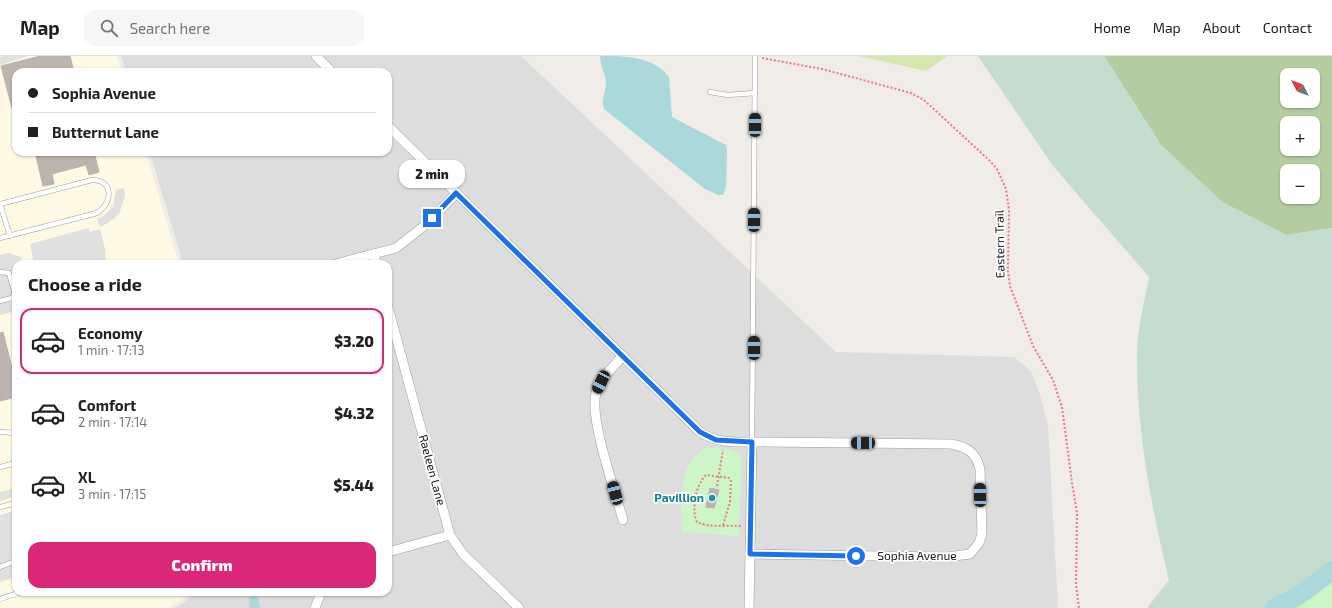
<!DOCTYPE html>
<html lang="en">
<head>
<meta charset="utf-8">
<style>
	body { margin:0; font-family:"Exo 2",sans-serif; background:#f6f6f6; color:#202124; height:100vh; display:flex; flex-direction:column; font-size:15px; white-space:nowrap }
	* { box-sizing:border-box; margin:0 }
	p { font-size:13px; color:#757577 }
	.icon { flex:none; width:22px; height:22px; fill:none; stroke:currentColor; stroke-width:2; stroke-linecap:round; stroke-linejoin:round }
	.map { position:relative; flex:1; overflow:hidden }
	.details { position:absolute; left:12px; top:204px; width:380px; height:336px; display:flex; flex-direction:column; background:#fff; border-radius:12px; box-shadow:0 1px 3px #0004 }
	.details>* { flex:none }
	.top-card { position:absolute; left:12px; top:12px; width:380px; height:88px; border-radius:12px; box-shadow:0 1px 3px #0004; display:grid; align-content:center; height:88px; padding:0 16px; background:#fff }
	.needle { width:26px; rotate:312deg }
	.buttons { position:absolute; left:1280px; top:12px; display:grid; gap:8px }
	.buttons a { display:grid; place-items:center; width:40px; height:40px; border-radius:8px; background:#fff; box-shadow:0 1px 3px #0004; font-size:20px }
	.end { position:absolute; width:18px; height:18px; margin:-9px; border:5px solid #1a73e8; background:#fff; box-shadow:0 0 0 2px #fff }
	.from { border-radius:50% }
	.bubble { position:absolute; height:28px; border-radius:12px; background:#fff; box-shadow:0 1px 3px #0004; font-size:13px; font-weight:800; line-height:28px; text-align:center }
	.car { position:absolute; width:12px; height:24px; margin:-12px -6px; border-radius:5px; box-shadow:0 0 3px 1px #0007; background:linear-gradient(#222 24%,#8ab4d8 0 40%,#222 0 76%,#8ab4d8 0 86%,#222 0) }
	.top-card b { display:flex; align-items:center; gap:14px; height:38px; font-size:15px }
	.top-card b+b { border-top:1px solid #e0e0e0 }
	.top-card i { width:10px; height:10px; background:#202124 }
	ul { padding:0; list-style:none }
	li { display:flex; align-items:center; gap:12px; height:66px; margin:0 8px 6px; padding:0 8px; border:2px solid transparent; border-radius:12px }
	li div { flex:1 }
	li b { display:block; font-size:15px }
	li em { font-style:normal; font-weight:800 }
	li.on { border-color:#db2777 }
	li>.icon { width:36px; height:36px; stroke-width:1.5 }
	h2 { padding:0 16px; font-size:18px; line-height:48px }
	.primary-button { display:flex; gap:8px; margin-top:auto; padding:8px 16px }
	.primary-button a { flex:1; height:46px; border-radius:12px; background:#db2777; color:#fff; font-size:16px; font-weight:800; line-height:46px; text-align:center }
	header { display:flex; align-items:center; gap:24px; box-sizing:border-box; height:56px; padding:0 20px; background:#fff; border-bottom:1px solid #e0e0e0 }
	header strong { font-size:19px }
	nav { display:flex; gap:22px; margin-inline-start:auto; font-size:14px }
	.search { width:280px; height:36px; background:#f6f6f6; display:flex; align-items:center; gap:10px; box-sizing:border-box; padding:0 14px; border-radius:12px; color:#757577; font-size:15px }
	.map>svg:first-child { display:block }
	.residential { fill:#dedddd }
	.education { fill:#fdf9e3 }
	.grass { fill:#d5e6b1 }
	.forest { fill:#b4cc9f; fill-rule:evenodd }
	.wetland { fill:#c5ddce }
	.park { fill:#cdf6c8 }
	.parking { fill:#e0e0e0 }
	.water { fill:#abd8da }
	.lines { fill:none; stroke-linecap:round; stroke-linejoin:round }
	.river { stroke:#abd8da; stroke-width:18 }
	.building { fill:#bdb4b0; stroke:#c1b0ab }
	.service-casing { stroke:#9d9d9d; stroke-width:5.5 }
	.minor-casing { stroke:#9d9d9d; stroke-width:10 }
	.path { stroke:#f17880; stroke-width:2; stroke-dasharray:2 2; stroke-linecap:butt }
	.service { stroke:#fff; stroke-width:4.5 }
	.minor { stroke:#fff; stroke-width:9 }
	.route { stroke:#1a73e8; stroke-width:5 }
	.culture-dot { fill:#0f9aa8; stroke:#fff; stroke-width:1.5 }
	.labels { text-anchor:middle; stroke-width:3.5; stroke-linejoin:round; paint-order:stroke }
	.street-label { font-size:12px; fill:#202020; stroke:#fff }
	.culture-label { font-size:12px; font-weight:bold; fill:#0d838f; stroke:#fff; text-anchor:end }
</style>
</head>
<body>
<header>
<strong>Map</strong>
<div class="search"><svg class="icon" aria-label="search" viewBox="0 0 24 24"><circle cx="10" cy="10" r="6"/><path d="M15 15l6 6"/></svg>Search here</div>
<nav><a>Home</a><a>Map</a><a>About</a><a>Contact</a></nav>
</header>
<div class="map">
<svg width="1332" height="552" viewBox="0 0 1332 552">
	<rect width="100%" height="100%" fill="#f0ece7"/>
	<path class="residential" d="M121,0H521L836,296L1014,301L1031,315L1040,339L1048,370L1058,552H175L199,536H388V208H183L150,96H388V16H126Z"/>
	<path class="education" d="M0,0H117L122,16H16V96H146L179,208H16V536H193L169,552H0Z"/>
	<path class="grass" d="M859,0H947L926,15Z"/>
	<path class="forest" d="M1104,0H1332V172L1286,179L1222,146L1161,89ZM1287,19H1313V45H1287ZM1287,67H1313V93H1287ZM1287,115H1313V141H1287Z"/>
	<path class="wetland" d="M978,0H1104L1161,89L1222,146L1286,179L1332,172V552H1147L1169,524C1151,449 1136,373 1137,296C1137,273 1145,244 1149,221L1053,110Z"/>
	<g class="park">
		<path d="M704,392C715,393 737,391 742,403L739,480L682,476C681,455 679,430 688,411C691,404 699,397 704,392Z"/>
		<path d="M1332,527V552H1298Z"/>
	</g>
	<g class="parking">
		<path d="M2,0H29L0,9V1Z"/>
		<path d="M124,132L125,140L119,158L108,167L100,171L97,163L104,160L113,150L116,134Z"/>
		<path d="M88,172L90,176L100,173L105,193L106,208H34L30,188Z"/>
		<path d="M8,197L21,201L22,208H16V255L0,259V199Z"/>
		<path d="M16,432V440L0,445V436Z"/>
		<path d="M16,454V521L0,526V459Z"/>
	</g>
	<g class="water">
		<path d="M600,0C625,0 653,0 669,21L672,61L726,89L727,95L726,131L723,139H718L705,133L604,53C601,44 605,37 606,28C606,18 600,11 600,0Z"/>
		<path d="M253,538L258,542L260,552H250L249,542Z"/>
	</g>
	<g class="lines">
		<path class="river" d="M1274,552L1304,536L1332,514"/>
	</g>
	<g class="building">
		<path d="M40,0H70L74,16H16V56H13L1,10Z"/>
		<path d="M35,96H94L99,116L89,119L86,109L52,118L54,128L43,130Z"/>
		<path d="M3,276L16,328V341L0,345V277Z"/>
		<path d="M710,432L719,434L714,452L706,451Z"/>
	</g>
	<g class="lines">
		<defs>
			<g id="service">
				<path d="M710,36L728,39L755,37"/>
				<path d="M0,148L10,180"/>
				<path d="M0,182L97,157C113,147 114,124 92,124L0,148"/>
				<path d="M0,216L9,217L15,238L12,242L0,245"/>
				<path d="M0,376L16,377"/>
				<path d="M752,386L755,0"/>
				<path d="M0,411L16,407"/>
				<path d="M14,447L16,456"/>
				<path d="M0,451L16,447"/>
				<path d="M0,511L16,505"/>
				<path d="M0,543L21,536"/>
			</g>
			<g id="minor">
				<path d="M316,0L332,16"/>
				<path d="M388,70L700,376C716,387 733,386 752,386L951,388C967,391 976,396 980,413L982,478L979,487L970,498L947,501L750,498"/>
				<path d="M374,198L376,208"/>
				<path d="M335,208L396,192L424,170L457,137"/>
				<path d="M388,251L450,479L463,498L519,552"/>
				<path d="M623,300C613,311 601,322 596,337C589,362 615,435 623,464"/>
				<path d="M388,496L450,479"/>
				<path d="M315,552L321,536"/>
				<path d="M749,552L752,386"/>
			</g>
		</defs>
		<use href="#service" class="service-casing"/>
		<use href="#minor" class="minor-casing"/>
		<g class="path">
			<path d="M762,2L822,13L911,37L924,44L989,104L997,113L1006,133L1009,154L1008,215L1010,230L1033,290L1053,324L1062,351L1072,427L1077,457L1076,529L1079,552"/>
			<path d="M717,430L723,394"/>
			<path d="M723,469L730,446L731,425L729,422L706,419C696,428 691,454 697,466C709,472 727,469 741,470"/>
		</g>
		<use href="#service" class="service"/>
		<use href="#minor" class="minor"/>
	</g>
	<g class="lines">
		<path class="route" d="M432,162L456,137L700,376L716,384L752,386L750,498L856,500"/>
	</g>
	<circle class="culture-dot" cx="712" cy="442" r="4"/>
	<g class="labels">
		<g class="street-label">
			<text transform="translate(1000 188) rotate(-91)" y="4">Eastern Trail</text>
			<text transform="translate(432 414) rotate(75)" y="4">Raeleen Lane</text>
			<text x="917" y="504">Sophia Avenue</text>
		</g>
		<g class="culture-label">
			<text x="704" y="446">Pavillion</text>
		</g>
	</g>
</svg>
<div class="buttons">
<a><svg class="needle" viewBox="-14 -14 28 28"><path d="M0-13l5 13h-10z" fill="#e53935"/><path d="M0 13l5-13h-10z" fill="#757577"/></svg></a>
<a>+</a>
<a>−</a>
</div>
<i class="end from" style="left:856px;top:500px"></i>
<i class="end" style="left:432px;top:162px"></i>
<div class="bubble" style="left:399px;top:104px;width:66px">2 min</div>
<i class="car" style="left:755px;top:69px;rotate:0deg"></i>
<i class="car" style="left:754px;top:164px;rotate:0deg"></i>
<i class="car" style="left:754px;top:292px;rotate:0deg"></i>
<i class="car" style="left:601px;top:326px;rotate:206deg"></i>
<i class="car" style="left:863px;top:387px;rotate:270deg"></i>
<i class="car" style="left:615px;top:437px;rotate:345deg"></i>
<i class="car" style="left:980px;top:439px;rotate:359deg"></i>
<div class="top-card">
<b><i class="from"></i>Sophia Avenue</b>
<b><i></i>Butternut Lane</b>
</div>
<section class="details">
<h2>Choose a ride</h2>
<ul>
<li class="on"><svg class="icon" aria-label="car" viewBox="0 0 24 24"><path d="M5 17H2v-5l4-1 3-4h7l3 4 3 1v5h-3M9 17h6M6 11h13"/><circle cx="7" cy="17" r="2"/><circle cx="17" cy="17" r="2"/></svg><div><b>Economy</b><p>1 min · 17:13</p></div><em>$3.20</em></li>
<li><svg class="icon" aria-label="car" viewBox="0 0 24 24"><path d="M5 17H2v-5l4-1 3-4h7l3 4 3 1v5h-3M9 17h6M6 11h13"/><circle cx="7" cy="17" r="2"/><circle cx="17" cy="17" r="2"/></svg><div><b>Comfort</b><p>2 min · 17:14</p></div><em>$4.32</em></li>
<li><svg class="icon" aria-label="car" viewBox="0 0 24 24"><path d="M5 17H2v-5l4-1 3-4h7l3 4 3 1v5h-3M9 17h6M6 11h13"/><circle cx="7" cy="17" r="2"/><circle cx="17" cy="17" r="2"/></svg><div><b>XL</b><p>3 min · 17:15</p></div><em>$5.44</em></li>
</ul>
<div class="primary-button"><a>Confirm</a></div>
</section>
</div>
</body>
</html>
